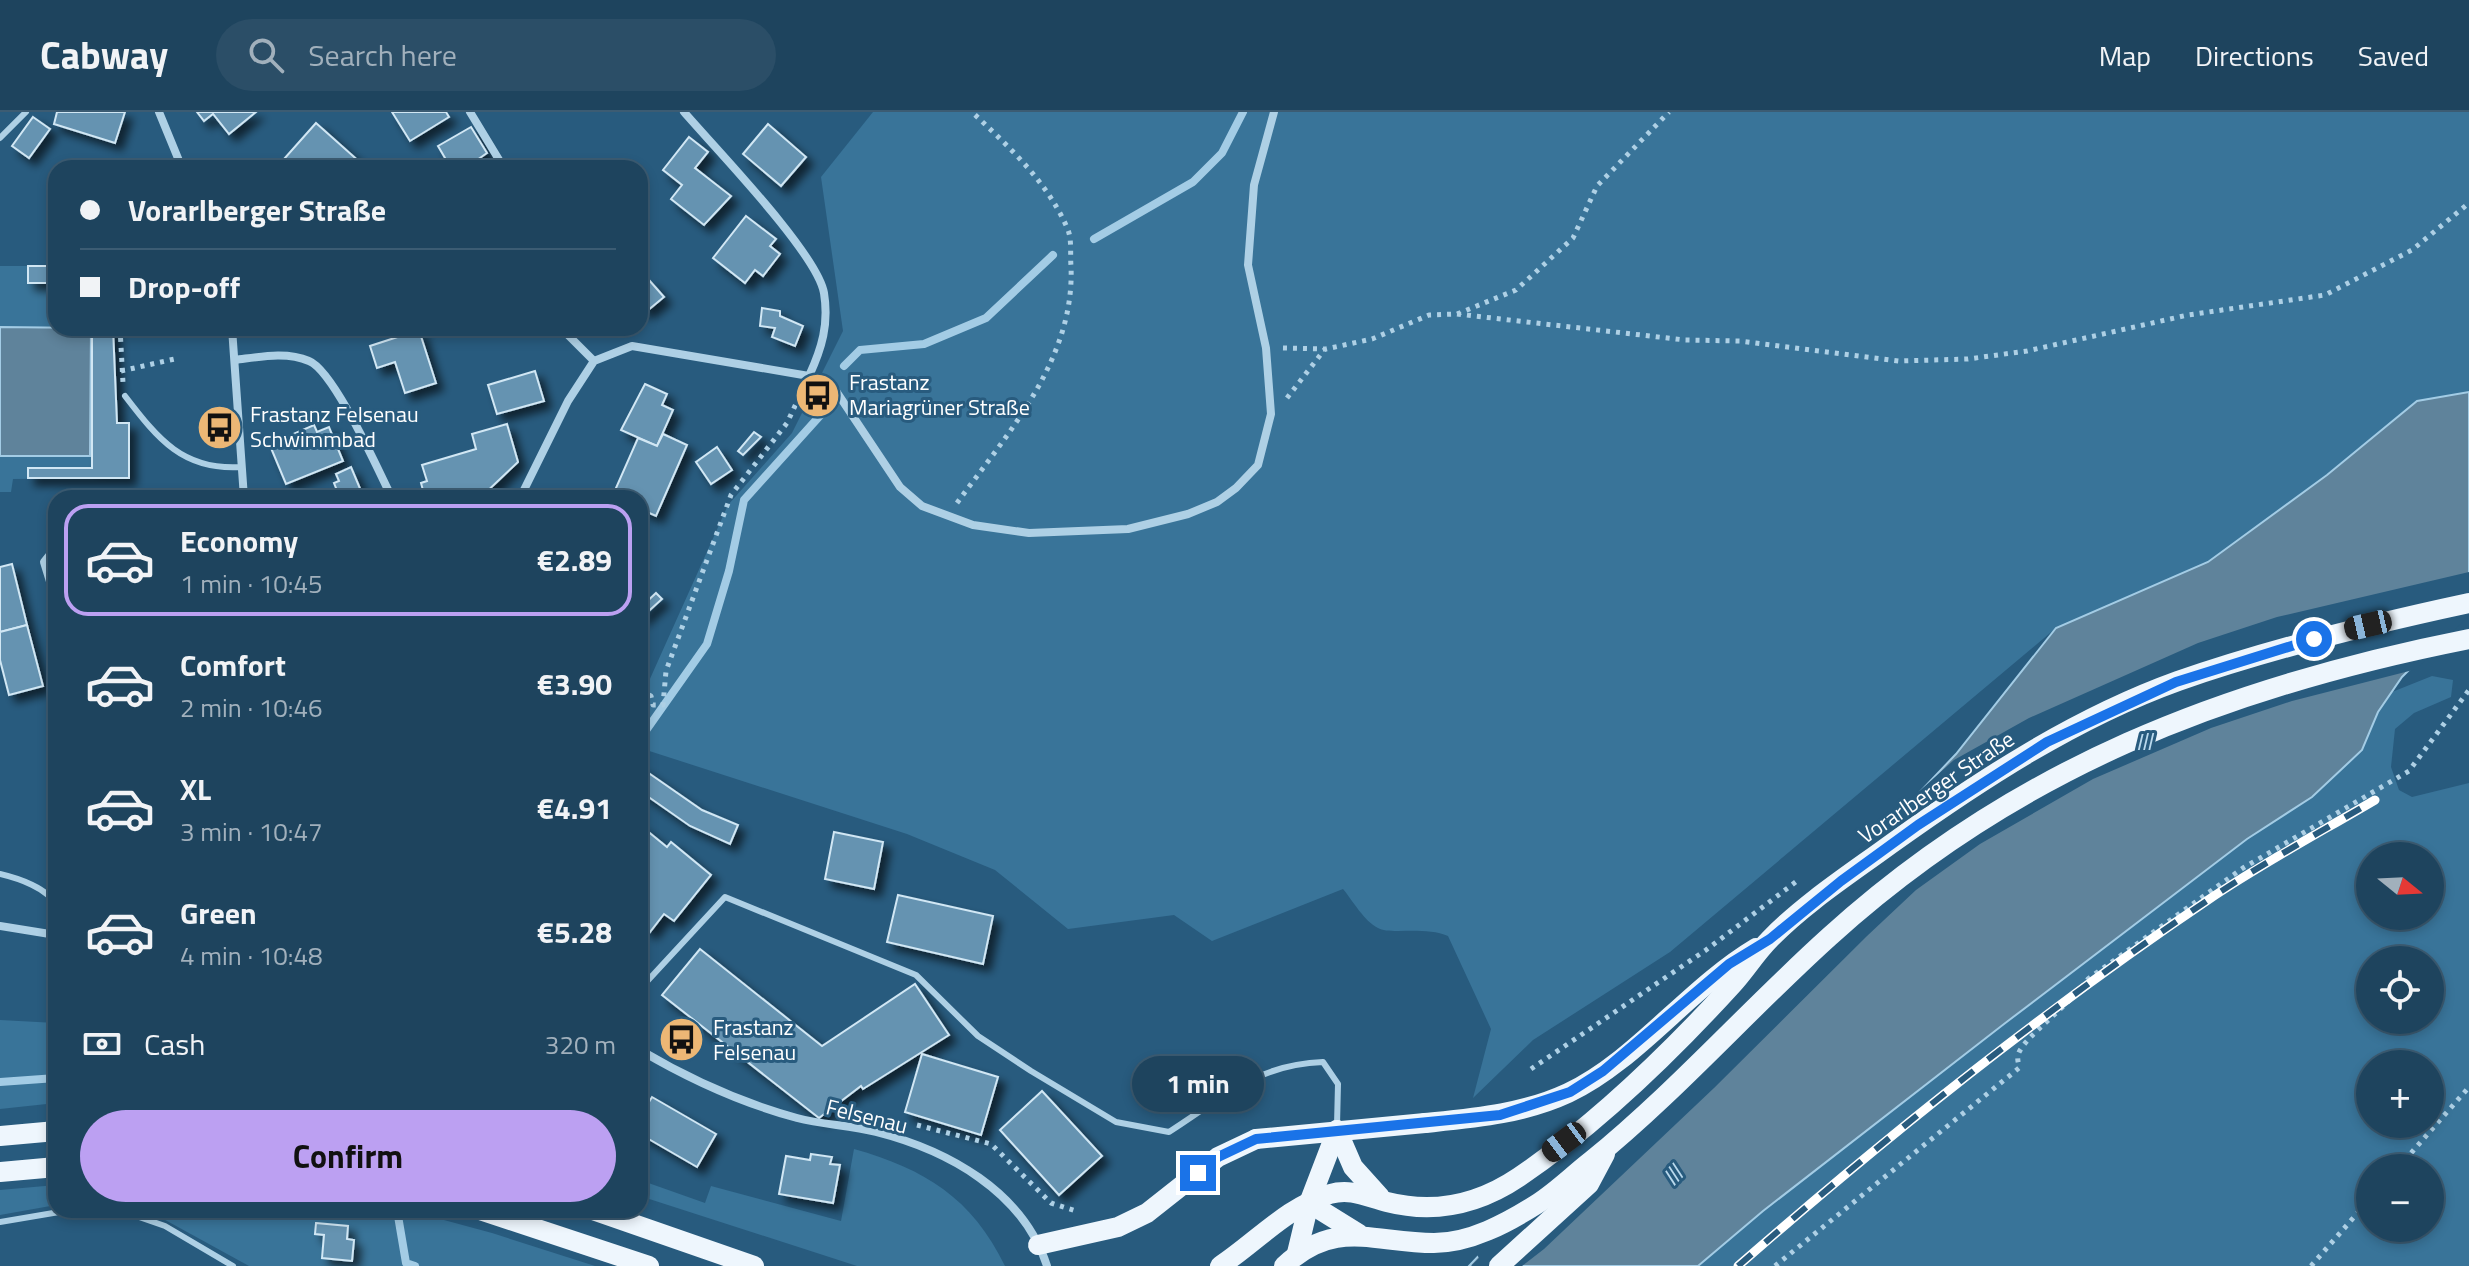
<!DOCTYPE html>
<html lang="en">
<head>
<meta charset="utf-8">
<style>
	body { margin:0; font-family:"Titillium Web",sans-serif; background:#2b4e67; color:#f1f3f6; height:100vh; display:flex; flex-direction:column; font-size:30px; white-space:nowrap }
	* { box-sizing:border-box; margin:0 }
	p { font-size:26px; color:#a1b0bc }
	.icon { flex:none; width:44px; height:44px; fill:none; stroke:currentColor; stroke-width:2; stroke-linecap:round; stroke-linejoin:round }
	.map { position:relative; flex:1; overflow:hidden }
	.panel { position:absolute; left:48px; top:378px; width:600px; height:728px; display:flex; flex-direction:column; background:#1e445e; border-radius:24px; box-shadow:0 4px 12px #0003,0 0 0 2px #3c5c73 }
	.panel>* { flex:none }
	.guide { position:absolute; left:48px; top:48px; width:600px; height:176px; border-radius:24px; box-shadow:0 4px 12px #0003,0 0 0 2px #3c5c73; display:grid; align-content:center; height:176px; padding:0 32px; background:#1e445e }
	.needle { width:52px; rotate:108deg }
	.fabs { position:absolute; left:2356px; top:730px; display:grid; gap:16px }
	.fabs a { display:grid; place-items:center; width:88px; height:88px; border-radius:50%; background:#1e445e; box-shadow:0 4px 12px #0003,0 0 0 2px #3c5c73; font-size:40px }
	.end { position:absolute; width:36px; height:36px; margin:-18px; border:10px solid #1a73e8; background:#fff; box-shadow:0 0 0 4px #fff }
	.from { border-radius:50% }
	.bubble { position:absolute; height:56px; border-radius:28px; background:#1e445e; box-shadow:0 4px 12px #0003,0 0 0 2px #3c5c73; font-size:26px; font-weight:700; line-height:56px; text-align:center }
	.car { position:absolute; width:24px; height:48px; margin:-24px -12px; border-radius:10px; box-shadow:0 0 6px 2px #0007; background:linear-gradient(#222 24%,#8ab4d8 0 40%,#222 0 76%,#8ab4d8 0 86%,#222 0) }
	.guide b { display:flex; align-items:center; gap:28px; height:76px; font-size:30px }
	.guide b+b { border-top:2px solid #3c5c73 }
	.guide i { width:20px; height:20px; background:#f1f3f6 }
	ul { padding:14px 0 0; list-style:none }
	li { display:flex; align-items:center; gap:24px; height:112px; margin:0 16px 12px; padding:0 16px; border:4px solid transparent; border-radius:24px }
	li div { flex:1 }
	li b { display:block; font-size:30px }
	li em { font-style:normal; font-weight:700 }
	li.active { border-color:#bca0f2 }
	li>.icon { width:72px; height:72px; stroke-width:1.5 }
	.pay { display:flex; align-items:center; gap:20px; height:88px; padding:0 32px; font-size:30px }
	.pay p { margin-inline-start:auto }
	.action { display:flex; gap:16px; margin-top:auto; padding:16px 32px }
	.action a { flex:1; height:92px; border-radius:48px; background:#bca0f2; color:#111; font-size:32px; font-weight:700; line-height:92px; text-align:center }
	header { display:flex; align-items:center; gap:48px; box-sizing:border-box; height:112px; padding:0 40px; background:#1e445e; border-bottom:2px solid #3c5c73 }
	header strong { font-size:38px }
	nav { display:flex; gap:44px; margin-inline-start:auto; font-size:28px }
	.search { width:560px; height:72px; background:#2b4e67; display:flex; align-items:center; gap:20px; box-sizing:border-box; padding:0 28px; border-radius:44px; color:#a1b0bc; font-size:30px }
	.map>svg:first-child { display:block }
	.green { fill:#397499; fill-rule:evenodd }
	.water { fill:#5f839b; stroke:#a3cce5; stroke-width:2 }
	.pier { fill:#285b7e }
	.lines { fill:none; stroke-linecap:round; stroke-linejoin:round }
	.stream { stroke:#a3cce5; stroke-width:8 }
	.building { fill:#6593b1; stroke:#d1e7f4; stroke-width:2; filter:url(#shadow) }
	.path { stroke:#aed0e5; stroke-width:5; stroke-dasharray:4 6; stroke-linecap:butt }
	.lane { stroke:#aed0e5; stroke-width:6 }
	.street { stroke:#aed0e5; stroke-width:8 }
	.primary { stroke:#eef6fd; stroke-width:20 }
	.rail-casing { stroke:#fff; stroke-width:9 }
	.rail { stroke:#285b7e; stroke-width:6; stroke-dasharray:18; stroke-linecap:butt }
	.primary-bridge { stroke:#eef6fd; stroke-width:20 }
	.route { stroke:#1a73e8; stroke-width:10 }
	.labels { text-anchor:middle; stroke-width:6; stroke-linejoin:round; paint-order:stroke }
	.poi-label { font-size:22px; fill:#fff; stroke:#285b7e; text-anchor:start }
	.street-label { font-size:22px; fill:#fff; stroke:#285b7e }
	.water-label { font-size:24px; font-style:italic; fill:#bad9ed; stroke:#285b7e }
</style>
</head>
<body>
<header>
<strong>Cabway</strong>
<div class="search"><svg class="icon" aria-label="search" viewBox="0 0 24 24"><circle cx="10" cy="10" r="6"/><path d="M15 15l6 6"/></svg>Search here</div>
<nav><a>Map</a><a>Directions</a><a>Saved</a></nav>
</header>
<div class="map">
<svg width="2469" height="1154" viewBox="0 0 2469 1154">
	<defs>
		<filter id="shadow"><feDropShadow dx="7" dy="7" stdDeviation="4" flood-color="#0009"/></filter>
	</defs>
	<rect width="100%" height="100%" fill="#285b7e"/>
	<g class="green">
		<path d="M873,0H2469V280L2417,289L2327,363L2208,450L2056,516L1670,840L1533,928L1473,986L1491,917L1448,824C1425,814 1389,823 1378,816C1364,809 1353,789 1343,777L1212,829L1174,803L1068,817L995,758L907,722L640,636V589L728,393L792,321L843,219L821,65Z"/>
		<path d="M0,154H56V216H113L117,310L129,311V366L13,367L11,380H0Z"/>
		<path d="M2432,564L2453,568L2451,585L2414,601L2395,617L2391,655L2399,678L2412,685L2469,671V1154H1698L1763,1099L2004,912L2247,727L2312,685L2362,638L2378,600L2392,580ZM2370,744H2430V804H2370ZM2370,848H2430V908H2370ZM2370,952H2430V1012H2370ZM2370,1056H2430V1116H2370Z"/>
		<path d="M0,908L56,911V991L0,997Z"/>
		<path d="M854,1037C925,1057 972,1086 1005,1154H857L640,1084V1068L705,1091L711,1074L841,1109Z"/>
		<path d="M56,1073V1093L0,1103V1078Z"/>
		<path d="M147,1098H407L492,1121L595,1154H249Z"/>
	</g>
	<g class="water">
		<path d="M0,215L91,216L90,344H0Z"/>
		<path d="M2469,280V498L2402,565L2378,600L2362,638L2312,685L2247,727L2004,912L1763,1099L1698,1154H1469L1956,642L2056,516L2208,450L2327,363L2417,289Z"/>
	</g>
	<path class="pier" d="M2469,460V503L2417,557L2292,589L2211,616L2093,667L1980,732L1916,778L1867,824L1714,976L1544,1137L1522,1154H1471L1479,1146L1476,1141L1886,709L1954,648L2029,606L2198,531L2277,505Z"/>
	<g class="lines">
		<g class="stream">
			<path d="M1094,127L1193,70L1222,41L1243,0"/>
			<path d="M844,254L860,238L924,232L986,206L1053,143"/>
			<path d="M640,627L707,532L729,459L744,388L826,297"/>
			<path d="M0,970L56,966"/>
			<path d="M397,1098L406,1151L415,1154"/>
		</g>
	</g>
	<g class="building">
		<path d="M57,0H125L115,31L54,12Z"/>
		<path d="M197,0H256L229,22L213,2L204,9Z"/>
		<path d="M392,0H446L449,5L410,29Z"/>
		<path d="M33,5L50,17L29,46L12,34Z"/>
		<path d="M316,11L362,52L358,56H276Z"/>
		<path d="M768,12L806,45L781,74L743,42Z"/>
		<path d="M471,15L487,41L477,48L481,56H430L445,46L438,34Z"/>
		<path d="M689,25L708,40L695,56L731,84L704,113L671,87L682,73L663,58Z"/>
		<path d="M746,104L776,127L770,134L780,142L763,164L755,158L745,171L713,146Z"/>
		<rect x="28" y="154" width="28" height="17"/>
		<path d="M649,168L664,185L647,199L644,195L640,198V176Z"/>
		<path d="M762,196L780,199V204L803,214L795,234L772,225L775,216L760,214Z"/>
		<path d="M92,216H113L117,311H129V366H28V356H92Z"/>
		<path d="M419,218L436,271L405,281L395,250L377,256L370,234Z"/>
		<path d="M535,259L544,289L497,302L488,273Z"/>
		<path d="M645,272L667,282L662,293L673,298L657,334L621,318Z"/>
		<path d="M507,312L518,350L480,386H425L421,371L427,369L422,353L476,337L472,322Z"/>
		<path d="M314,313L317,320L329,315L343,349L286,372L271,336L286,331L284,326Z"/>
		<path d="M754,320L761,325L743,343L738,339Z"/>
		<path d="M663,322L687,333L656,404L640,397V386L612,385L638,326L657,334Z"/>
		<path d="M717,335L732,358L711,372L696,350Z"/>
		<path d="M351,355L364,386H340L334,371L339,369L336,362Z"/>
		<path d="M12,452L27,513L0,520V455Z"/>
		<path d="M656,481L662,487L640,507V496Z"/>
		<path d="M27,513L43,574L9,583L0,548V520Z"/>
		<path d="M640,655L702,698L738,713L730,732L690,714L640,679Z"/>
		<path d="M640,713L667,735L671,730L711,763L674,809L664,802L650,820L640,812Z"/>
		<path d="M834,720L883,730L874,777L825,767Z"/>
		<path d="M898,783L993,804L983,852L887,830Z"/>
		<path d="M700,837L822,934L915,872L949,923L863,977L861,974L819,1006L662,883Z"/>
		<path d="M922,942L998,965L981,1023L905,1000Z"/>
		<path d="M1042,979L1102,1044L1059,1083L1000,1018Z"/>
		<path d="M652,985L716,1022L697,1055L640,1022V1005Z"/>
		<path d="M811,1042L832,1045L830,1052L840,1053L833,1091L779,1082L786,1044L810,1048Z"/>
		<path d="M316,1111L348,1114L347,1127L354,1128L352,1149L322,1146L324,1123L315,1122Z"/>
	</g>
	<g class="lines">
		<g class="path">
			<path d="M1457,202L1685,228L1740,229L1899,249L1968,247L2027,239L2188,203L2325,183L2412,138L2469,91"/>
			<path d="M120,216L123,271"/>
			<path d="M1283,236L1326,237L1372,227L1429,203L1457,202L1516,178L1573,126L1597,74L1669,0"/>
			<path d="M121,259L179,246"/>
			<path d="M1287,286L1325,237"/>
			<path d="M957,391C1008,321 1075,247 1071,154C1070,143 1072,128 1068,118C1048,70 1009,35 972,0"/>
			<path d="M640,579L651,584L653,593H663L666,559L731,383L787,311L802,279"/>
			<path d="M1531,957L1706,838L1797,769"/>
			<path d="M917,1013L991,1032L1051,1091L1079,1100"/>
			<path d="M2398,1056L2469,975"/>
			<path d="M1775,1154L2019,956C2019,952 2017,948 2018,943C2022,926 2075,889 2088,867L2243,756L2409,659L2469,578"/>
			<path d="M2311,1154L2370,1087"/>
		</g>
		<g class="lane">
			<path d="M0,26L26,0"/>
			<path d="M125,284C158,327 183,359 242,355"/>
			<path d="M0,762C17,766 49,776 56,794"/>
			<path d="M640,877L725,785L916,863L978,924L1031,959L1116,1010L1169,1020C1222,986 1258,952 1323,950L1338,972L1337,1013"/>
			<path d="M119,1098L165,1114L233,1154"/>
			<path d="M0,1110L71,1098"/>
		</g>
		<g class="street">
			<path d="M159,0L182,56"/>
			<path d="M470,0L504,56"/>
			<path d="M684,0C714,35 817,141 824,181C829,212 822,236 809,264"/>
			<path d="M232,216L244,386"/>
			<path d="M561,216L594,249"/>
			<path d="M235,248C259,245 286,239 309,249C334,259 378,358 392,386"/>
			<path d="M520,386L568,289L594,249L632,234L809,264L836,279L900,375L922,394L973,413L1029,421L1128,417L1188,402L1217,390L1236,376L1258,353L1271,302L1266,236L1248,153L1254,73L1274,0"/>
			<path d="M56,435L44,450L56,489"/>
			<path d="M0,814L56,823"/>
			<path d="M640,938C689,967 742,991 797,1006C823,1013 850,1013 876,1020C947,1038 1023,1079 1047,1154"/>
		</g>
		<g class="primary">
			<path d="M1425,1011C1474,1006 1523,1002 1568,981C1636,949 1689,876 1756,836"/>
			<path d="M1337,1018L1353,1055L1380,1085"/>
			<path d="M0,1024L56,1019"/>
			<path d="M0,1060L56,1055"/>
			<path d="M1309,1091L1359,1122"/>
			<path d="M480,1098L649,1154"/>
			<path d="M593,1098L754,1154"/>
			<path d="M1038,1133L1118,1115L1147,1101L1218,1045L1256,1027"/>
			<path d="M1297,1141L1309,1091L1337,1018"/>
			<path d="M1220,1154C1255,1131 1288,1094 1330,1082C1351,1076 1367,1085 1387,1090C1434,1102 1479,1092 1519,1065C1597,1012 1669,942 1732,873C1745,859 1756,841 1770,827C1805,791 1850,762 1891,732C1979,669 2075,606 2178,569C2273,536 2371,512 2469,491"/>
			<path d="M1284,1154C1335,1106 1374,1131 1434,1131C1470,1131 1507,1111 1537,1092C1556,1080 1573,1063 1591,1049C1676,980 1748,898 1829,825C2015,656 2226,575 2469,527"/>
			<path d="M1499,1154L1589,1072L1605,1042"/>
		</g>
		<defs>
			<path id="rail" d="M1738,1154C1887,1024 2043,899 2208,788C2261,752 2319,721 2375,688"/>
		</defs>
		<use href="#rail" class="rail-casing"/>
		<use href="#rail" class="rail"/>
		<path class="primary-bridge" d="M1256,1027L1425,1011"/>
	</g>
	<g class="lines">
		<path class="route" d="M1198,1061L1218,1045L1256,1027L1500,1003L1570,980L1603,959L1729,852L1770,827L1841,769L1918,713L2047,630L2176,570L2314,527"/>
	</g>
	<defs>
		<symbol id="bus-disc" viewBox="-11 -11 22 22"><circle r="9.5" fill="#ecb775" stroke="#285b7e"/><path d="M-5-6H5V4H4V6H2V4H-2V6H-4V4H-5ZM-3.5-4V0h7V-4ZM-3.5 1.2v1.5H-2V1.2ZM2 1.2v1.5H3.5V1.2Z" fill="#111"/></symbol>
	</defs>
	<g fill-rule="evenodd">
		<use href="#bus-disc" x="792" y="258" width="51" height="51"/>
		<use href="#bus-disc" x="194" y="290" width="51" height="51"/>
		<use href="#bus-disc" x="656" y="902" width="51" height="51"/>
	</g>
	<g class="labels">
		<g class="poi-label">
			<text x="849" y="278">Frastanz<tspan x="849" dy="25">Mariagrüner Straße</tspan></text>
			<text x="250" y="310">Frastanz Felsenau<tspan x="250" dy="25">Schwimmbad</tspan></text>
			<text x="713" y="923">Frastanz<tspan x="713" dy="25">Felsenau</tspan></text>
		</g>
		<g class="street-label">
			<text transform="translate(1936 675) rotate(-34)" y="8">Vorarlberger Straße</text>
			<text transform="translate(867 1004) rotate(14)" y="8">Felsenau</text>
		</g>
		<g class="water-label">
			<text x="2144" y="638">Ill</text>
			<text transform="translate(1673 1064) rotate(-46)" y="8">Ill</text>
		</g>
	</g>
</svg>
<div class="fabs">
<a><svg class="needle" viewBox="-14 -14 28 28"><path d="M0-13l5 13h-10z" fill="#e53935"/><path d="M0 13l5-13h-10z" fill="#a1b0bc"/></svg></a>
<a><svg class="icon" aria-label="locate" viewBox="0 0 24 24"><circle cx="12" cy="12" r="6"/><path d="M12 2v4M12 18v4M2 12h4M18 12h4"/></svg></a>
<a>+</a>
<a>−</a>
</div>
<i class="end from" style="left:2314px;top:527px"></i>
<i class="end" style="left:1198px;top:1061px"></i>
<div class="bubble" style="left:1132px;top:944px;width:132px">1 min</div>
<i class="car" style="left:2368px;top:513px;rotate:257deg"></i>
<i class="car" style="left:1564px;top:1030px;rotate:233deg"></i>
<div class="guide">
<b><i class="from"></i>Vorarlberger Straße</b>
<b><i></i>Drop-off</b>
</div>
<section class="panel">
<ul>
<li class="active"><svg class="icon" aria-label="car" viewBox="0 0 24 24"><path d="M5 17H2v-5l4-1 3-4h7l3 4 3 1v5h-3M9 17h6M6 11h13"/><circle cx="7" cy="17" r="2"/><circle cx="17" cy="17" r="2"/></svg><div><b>Economy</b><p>1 min · 10:45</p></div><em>€2.89</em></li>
<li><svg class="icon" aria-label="car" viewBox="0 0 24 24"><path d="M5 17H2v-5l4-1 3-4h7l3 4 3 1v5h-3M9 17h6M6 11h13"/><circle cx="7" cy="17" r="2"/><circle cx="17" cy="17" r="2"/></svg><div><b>Comfort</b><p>2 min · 10:46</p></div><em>€3.90</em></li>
<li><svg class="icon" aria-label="car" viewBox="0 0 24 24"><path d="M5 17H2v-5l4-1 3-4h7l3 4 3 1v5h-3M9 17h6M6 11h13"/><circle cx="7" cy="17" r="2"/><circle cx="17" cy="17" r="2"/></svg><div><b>XL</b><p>3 min · 10:47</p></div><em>€4.91</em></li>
<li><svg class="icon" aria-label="car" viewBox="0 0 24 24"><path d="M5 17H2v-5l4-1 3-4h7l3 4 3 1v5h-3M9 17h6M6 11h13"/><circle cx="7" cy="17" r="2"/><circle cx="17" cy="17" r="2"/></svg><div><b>Green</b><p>4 min · 10:48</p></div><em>€5.28</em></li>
</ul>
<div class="pay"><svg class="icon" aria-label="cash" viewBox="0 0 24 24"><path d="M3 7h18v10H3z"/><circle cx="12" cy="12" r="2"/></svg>Cash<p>320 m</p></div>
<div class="action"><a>Confirm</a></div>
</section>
</div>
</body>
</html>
